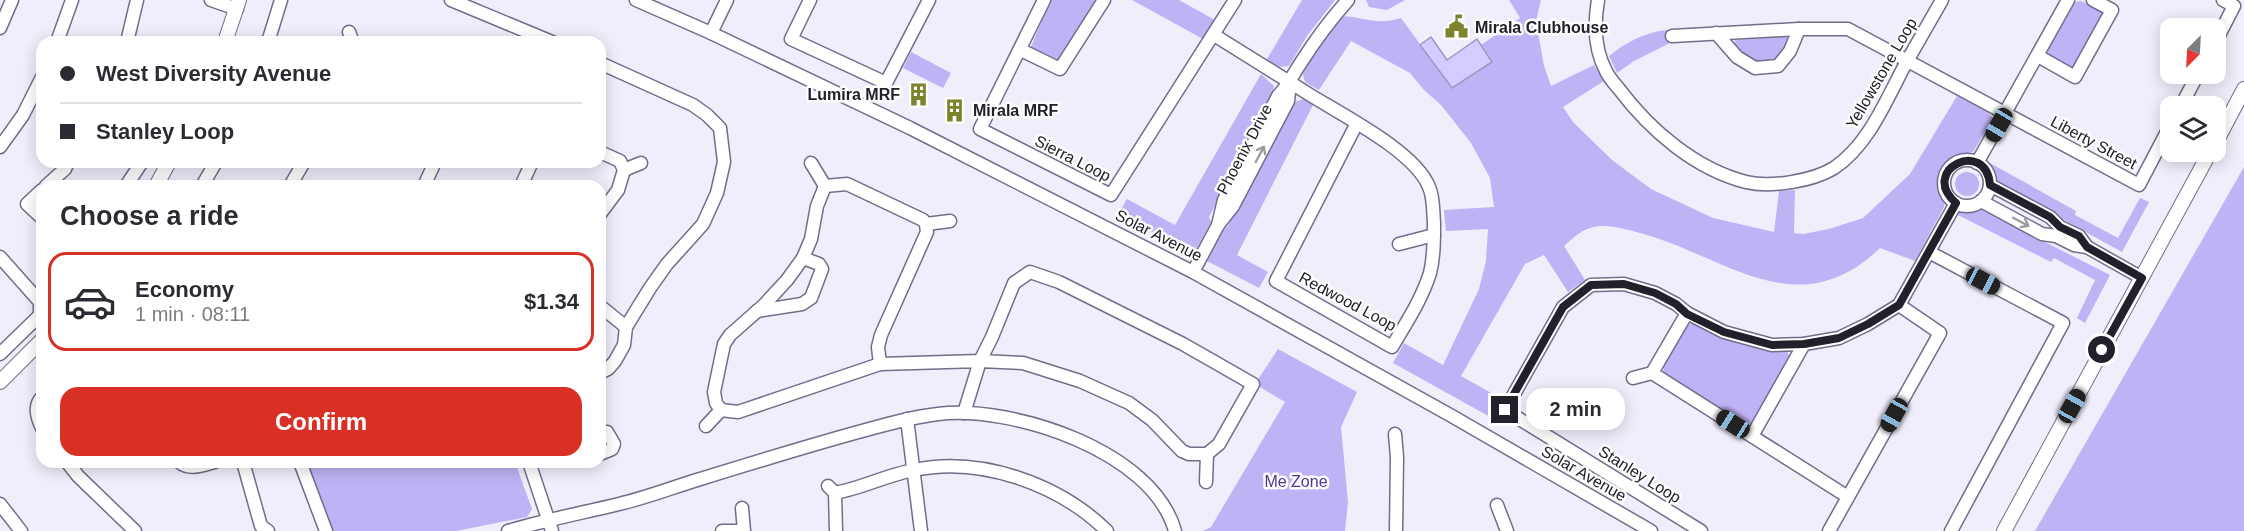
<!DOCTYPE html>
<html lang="en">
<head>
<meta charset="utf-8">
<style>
	body { margin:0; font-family:Helvetica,sans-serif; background:#f2f2f3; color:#2b2b33; height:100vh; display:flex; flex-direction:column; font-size:22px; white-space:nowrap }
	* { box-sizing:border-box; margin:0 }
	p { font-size:20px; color:#7c7c81 }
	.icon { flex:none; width:33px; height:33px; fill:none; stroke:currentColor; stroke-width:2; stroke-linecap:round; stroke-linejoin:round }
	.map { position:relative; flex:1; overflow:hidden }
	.details { position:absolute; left:36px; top:180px; width:570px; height:288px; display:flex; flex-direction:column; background:#fff; border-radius:18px; box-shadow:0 3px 15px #0003 }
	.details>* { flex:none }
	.banner { position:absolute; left:36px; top:36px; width:570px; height:132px; border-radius:18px; box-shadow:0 3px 15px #0003; display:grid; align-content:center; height:132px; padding:0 24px; background:#fff }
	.needle { width:39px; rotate:204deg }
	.fabs { position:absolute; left:2160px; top:18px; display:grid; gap:12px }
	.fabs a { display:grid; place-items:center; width:66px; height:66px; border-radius:12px; background:#fff; box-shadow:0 3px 15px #0003; font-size:30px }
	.end { position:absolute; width:27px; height:27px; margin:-14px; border:8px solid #21202b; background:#fff; box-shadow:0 0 0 3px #fff }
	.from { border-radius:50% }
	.bubble { position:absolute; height:42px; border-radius:18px; background:#fff; box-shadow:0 3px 15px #0003; font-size:20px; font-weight:600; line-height:42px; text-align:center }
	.car { position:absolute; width:18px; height:36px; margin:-18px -9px; border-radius:8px; box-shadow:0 0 4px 2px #0007; background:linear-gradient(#222 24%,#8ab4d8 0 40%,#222 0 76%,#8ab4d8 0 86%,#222 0) }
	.banner b { display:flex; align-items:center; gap:21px; height:57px; font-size:22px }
	.banner b+b { border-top:2px solid #e1e1e2 }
	.banner i { width:15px; height:15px; background:#2b2b33 }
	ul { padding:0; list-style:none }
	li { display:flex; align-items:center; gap:18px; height:99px; margin:0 12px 9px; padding:0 12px; border:3px solid #e1e1e2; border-radius:18px }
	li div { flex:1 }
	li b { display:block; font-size:22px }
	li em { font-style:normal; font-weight:600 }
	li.on { border-color:#d93025 }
	li>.icon { width:54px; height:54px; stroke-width:1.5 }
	h2 { padding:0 24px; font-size:27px; line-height:72px }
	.button { display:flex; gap:12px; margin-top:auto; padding:12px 24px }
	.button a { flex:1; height:69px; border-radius:18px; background:#d93025; color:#fff; font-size:24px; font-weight:600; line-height:69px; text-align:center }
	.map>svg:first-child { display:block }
	.green { fill:#bfb3f6 }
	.water { fill:#d4ccfe; stroke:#9e98bf; stroke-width:1.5 }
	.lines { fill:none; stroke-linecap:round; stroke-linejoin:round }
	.minor-casing { stroke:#726d8a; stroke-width:15 }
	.tertiary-casing { stroke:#726d8a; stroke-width:16 }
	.minor { stroke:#fff; stroke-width:12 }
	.tertiary { stroke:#fff; stroke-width:14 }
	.oneway { stroke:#9b9ba0 }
	.route { stroke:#21202b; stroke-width:8 }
	.labels { text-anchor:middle; stroke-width:5; stroke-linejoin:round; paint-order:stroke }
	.poi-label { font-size:16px; font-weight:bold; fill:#21202b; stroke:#fdfdfd; text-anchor:start }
	.street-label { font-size:16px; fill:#21202b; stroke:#fdfdfd }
	.park-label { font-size:16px; fill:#503693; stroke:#fdfdfd }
</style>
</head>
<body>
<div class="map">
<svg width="2244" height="531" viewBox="0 0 2244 531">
	<rect width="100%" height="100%" fill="#f0eefb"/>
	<g class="green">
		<path d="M1050,0H1096L1059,60L1031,47Z"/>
		<path d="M1132,0H1179L1215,20L1203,39Z"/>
		<path d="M1302,0H1335L1307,36L1289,66L1278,67L1267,59Z"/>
		<path d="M1366,0H1405L1387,10L1369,7Z"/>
		<path d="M1509,0H1541L1536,21L1544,66L1551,86L1594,65L1604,81L1563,107L1573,122L1612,160L1651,189L1713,218L1774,232L1779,191L1795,190L1794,233L1803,234L1829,229L1863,218L1910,174L1957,96L1988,112L1993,119L1973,152C1967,154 1961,155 1955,158C1938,166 1933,186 1945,201L1944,207L1915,261L1880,248C1797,328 1724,255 1640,233C1624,229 1606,223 1590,228C1580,231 1572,239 1564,246L1585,280L1568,292L1544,255L1525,264L1461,376L1502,399L1492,418L1393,363L1404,343L1443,365L1479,289L1486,261L1488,229L1446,231L1444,210L1494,207L1490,178L1471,143L1441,105L1424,90L1410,73L1351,41L1319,90L1305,82L1303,74L1315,52L1342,16C1365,17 1377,26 1401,18L1452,88L1492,62L1481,45L1520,18Z"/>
		<path d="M2081,1L2104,11L2105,15L2076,67L2071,70L2049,58L2046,51L2075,2Z"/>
		<path d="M1667,30L1670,43L1634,61L1617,73L1609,56C1626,42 1646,32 1667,30Z"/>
		<path d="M1786,36L1789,43L1776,62L1763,65L1742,55L1734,46L1735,40Z"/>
		<path d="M911,52L951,73L943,88L903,68Z"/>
		<path d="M1261,74L1274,86L1273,93L1209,217L1211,222L1194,254L1118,215L1127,199L1175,225Z"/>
		<path d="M1303,99L1313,105L1237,255L1268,272L1259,288L1207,261L1221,232L1228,226L1290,108L1294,102Z"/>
		<path d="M1990,163L2076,211L2075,215L2118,238L2140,198L2149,202L2122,252L1995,182Z"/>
		<path d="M2244,167V531H2035Z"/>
		<circle cx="1967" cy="184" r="12"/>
		<path d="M1980,209L2110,275L2085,323L2077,318L2095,280L2054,258L2051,262L1958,215L1959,212Z"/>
		<path d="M1693,323C1724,338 1752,351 1787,351L1790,358L1753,422L1747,425L1663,373L1664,366L1688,325Z"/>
		<path d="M1278,349L1357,392L1341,427L1348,502L1345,531H1203L1211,527L1285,402L1255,384Z"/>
		<path d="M303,462H515L532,509L527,517L456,531H330Z"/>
	</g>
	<path class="water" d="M1431,37L1447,60L1477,39L1492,62L1452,88L1420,45Z"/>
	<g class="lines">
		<defs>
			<g id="minor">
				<path d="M211,0L237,9"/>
				<path d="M451,0L552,42"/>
				<path d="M636,0L711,33L910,128L1193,272L1450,415L1651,531"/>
				<path d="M810,0L791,39L886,83L929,0"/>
				<path d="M1044,0L980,129L1111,195L1235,0"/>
				<path d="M1598,0C1594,24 1594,49 1606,71C1609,78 1615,84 1619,89C1650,130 1695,169 1746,182C1770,188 1813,181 1834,168C1869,145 1887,98 1906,63C1918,42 1930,21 1942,0"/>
				<path d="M0,28L12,0"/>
				<path d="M349,32L353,42"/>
				<path d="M711,33L727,0"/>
				<path d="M1716,33L1737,57L1755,68L1778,66L1790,51L1799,29"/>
				<path d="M1214,35C1245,54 1276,74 1307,93C1340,114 1415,151 1429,187C1434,198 1433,212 1434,223C1434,240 1434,257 1430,273C1422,299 1406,323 1392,347L1276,281L1357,123"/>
				<path d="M1672,36L1799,29H1848L2139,185L2170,126"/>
				<path d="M2216,41L2234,6L2223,0"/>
				<path d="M57,42L72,0"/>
				<path d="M127,42L137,0"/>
				<path d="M268,42L281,0"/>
				<path d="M1021,50L1060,69L1104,0"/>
				<path d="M2038,56L2075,77L2112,10L2093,0"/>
				<path d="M600,63L693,105L707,115L720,128L724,162L717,193L703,224L667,264L650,288L626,327L624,345L615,361L608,369L600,373"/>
				<path d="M2181,106L2198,74"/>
				<path d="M0,147L23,115L42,77"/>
				<path d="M600,152L620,161L624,170L618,190L600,214"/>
				<circle cx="1967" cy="183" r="23"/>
				<path d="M811,163L825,186"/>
				<path d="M1977,163L2068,0"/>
				<path d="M624,170L641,163"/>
				<path d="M1990,185L2050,217L2060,227L2079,236L2087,247"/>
				<path d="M46,186L65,169L68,162"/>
				<path d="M126,186L142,162"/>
				<path d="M202,186L216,162"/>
				<path d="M290,186L304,162"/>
				<path d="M424,186L435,162"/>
				<path d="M521,186L532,162"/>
				<path d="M825,186L847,184L923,220L926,224L927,232L881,335L878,347L880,364"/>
				<path d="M42,190L27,204L42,218"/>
				<path d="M1981,201L2042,234L2056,236L2074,245L2087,247L2142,278"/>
				<path d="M926,224L950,221"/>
				<path d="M1218,225L1224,200L1278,96C1288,85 1294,73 1302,61C1316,39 1331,19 1348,0"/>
				<path d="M1399,244L1434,235"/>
				<path d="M1929,252L2063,323L1951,531"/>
				<path d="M0,257L40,302V315L0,354"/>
				<path d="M1193,272L1218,225L1233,206L1288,101L1290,83"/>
				<path d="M600,306L626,327"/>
				<path d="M757,311L802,304L811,298L822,269L819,264L803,258"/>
				<path d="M1652,373L1848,497"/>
				<path d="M1633,378L1652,373L1687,313"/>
				<path d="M42,397C33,406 37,418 42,428"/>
				<path d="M721,410L738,412L880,364L980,361L1023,363L1080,381L1129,403L1152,420L1182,451L1189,454H1207L1219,444L1253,384L1183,344L1059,282L1030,272L1014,283L992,337L980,361L964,413"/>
				<path d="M721,410L716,403L714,392L724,344L730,335L764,305L787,280L803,258L811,239L817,206L825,186"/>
				<path d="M907,419L921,531"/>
				<path d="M706,426L721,410"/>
				<path d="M600,432H607L614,444L612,449L600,454"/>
				<path d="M1395,434L1397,457L1396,531"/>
				<path d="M1752,436L1804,344"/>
				<path d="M67,462L78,476L135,531"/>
				<path d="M179,462C190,471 203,465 215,462"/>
				<path d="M243,462L261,526L268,531"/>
				<path d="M300,462L326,531"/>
				<path d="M529,462L552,531"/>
				<path d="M1206,482L1207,454"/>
				<path d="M828,486L835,493L836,531"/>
				<path d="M835,493C862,488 887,475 914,470C981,456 1059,484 1107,531"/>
				<path d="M0,504L21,531"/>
				<path d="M1497,505L1507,531"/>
				<path d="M742,508L744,531"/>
				<path d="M508,531C545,520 582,513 619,504C645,498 671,488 697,480C752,463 807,446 862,431C887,424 912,417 938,414C1012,405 1153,451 1175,531"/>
				<path d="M722,531H744"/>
				<path d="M1701,531L1505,410L1563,307L1591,285L1624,284L1655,293L1676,304L1687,313L1724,332L1772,345L1804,344L1839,338L1868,324L1899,305L1956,203"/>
				<path d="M1829,531L1940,333L1899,305"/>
			</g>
			<g id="tertiary">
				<path d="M225,42L239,0"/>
				<path d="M2216,142L2244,89"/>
				<path d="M156,186L169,162"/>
				<path d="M0,382L42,340"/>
				<path d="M2004,531L2210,152"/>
			</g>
		</defs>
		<use href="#minor" class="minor-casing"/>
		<use href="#tertiary" class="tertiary-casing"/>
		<use href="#minor" class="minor"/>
		<use href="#tertiary" class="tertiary"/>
	</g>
	<defs><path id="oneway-shaft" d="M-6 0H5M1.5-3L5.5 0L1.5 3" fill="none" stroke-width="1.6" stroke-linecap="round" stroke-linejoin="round" transform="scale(1.5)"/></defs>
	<g class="oneway">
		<use href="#oneway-shaft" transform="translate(1260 154) rotate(-62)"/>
		<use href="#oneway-shaft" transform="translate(2021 222) rotate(28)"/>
	</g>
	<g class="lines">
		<path class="route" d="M1505,410L1563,307L1591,285L1624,284L1655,293L1676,304L1687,314L1724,332L1772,345L1804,344L1839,338L1868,324L1899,305L1956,203C1918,170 1986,137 1990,185L2050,217L2060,227L2079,236L2087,247L2142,278L2102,350"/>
	</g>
	<defs>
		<symbol id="civic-bare" viewBox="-9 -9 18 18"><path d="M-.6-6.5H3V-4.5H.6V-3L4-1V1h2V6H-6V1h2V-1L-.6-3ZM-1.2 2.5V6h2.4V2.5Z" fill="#7d822c" stroke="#fdfdfd" stroke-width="2.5" paint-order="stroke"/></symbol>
		<symbol id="building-bare" viewBox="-9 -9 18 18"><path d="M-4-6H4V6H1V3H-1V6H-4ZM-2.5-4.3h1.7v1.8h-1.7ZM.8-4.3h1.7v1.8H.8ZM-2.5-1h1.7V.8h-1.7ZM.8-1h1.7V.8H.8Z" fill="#7d822c" stroke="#fdfdfd" stroke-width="2.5" paint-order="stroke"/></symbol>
	</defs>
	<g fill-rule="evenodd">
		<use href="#civic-bare" x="1440" y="10" width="33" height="33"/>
		<use href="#building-bare" x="902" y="78" width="33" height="33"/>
		<use href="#building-bare" x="938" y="94" width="33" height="33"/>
	</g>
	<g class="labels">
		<g class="poi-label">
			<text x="1475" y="33">Mirala Clubhouse</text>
			<text x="900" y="100" text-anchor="end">Lumira MRF</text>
			<text x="973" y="116">Mirala MRF</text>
		</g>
		<g class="street-label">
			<text transform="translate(1881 73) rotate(-60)" y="6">Yellowstone Loop</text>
			<text transform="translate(2094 142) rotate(28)" y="6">Liberty Street</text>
			<text transform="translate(1244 149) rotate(-62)" y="6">Phoenix Drive</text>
			<text transform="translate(1073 158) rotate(27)" y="6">Sierra Loop</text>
			<text transform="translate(1159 235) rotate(27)" y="6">Solar Avenue</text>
			<text transform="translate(1348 301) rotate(28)" y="6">Redwood Loop</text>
			<text transform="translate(1584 473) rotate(30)" y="6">Solar Avenue</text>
			<text transform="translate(1640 474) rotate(32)" y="6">Stanley Loop</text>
		</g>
		<g class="park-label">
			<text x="1296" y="487">Me Zone</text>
		</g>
	</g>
</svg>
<div class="fabs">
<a><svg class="needle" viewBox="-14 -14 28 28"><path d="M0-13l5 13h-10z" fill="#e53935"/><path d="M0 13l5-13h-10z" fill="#7c7c81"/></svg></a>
<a><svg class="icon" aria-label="layers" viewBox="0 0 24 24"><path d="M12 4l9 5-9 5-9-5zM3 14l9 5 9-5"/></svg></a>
</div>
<i class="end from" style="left:2102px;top:350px"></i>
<i class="end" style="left:1505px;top:410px"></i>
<div class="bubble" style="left:1526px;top:388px;width:99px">2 min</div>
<i class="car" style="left:1999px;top:125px;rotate:210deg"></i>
<i class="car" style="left:1983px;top:281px;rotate:118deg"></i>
<i class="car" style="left:2072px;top:406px;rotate:29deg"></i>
<i class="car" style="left:1894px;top:415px;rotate:209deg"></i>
<i class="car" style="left:1733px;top:424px;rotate:302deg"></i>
<div class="banner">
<b><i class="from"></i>West Diversity Avenue</b>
<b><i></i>Stanley Loop</b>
</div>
<section class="details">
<h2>Choose a ride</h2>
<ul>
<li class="on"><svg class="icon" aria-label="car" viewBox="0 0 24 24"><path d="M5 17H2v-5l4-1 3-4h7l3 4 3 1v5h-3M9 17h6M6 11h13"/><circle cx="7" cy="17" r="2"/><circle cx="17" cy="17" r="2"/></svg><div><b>Economy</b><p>1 min · 08:11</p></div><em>$1.34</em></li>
</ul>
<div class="button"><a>Confirm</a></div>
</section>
</div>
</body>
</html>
